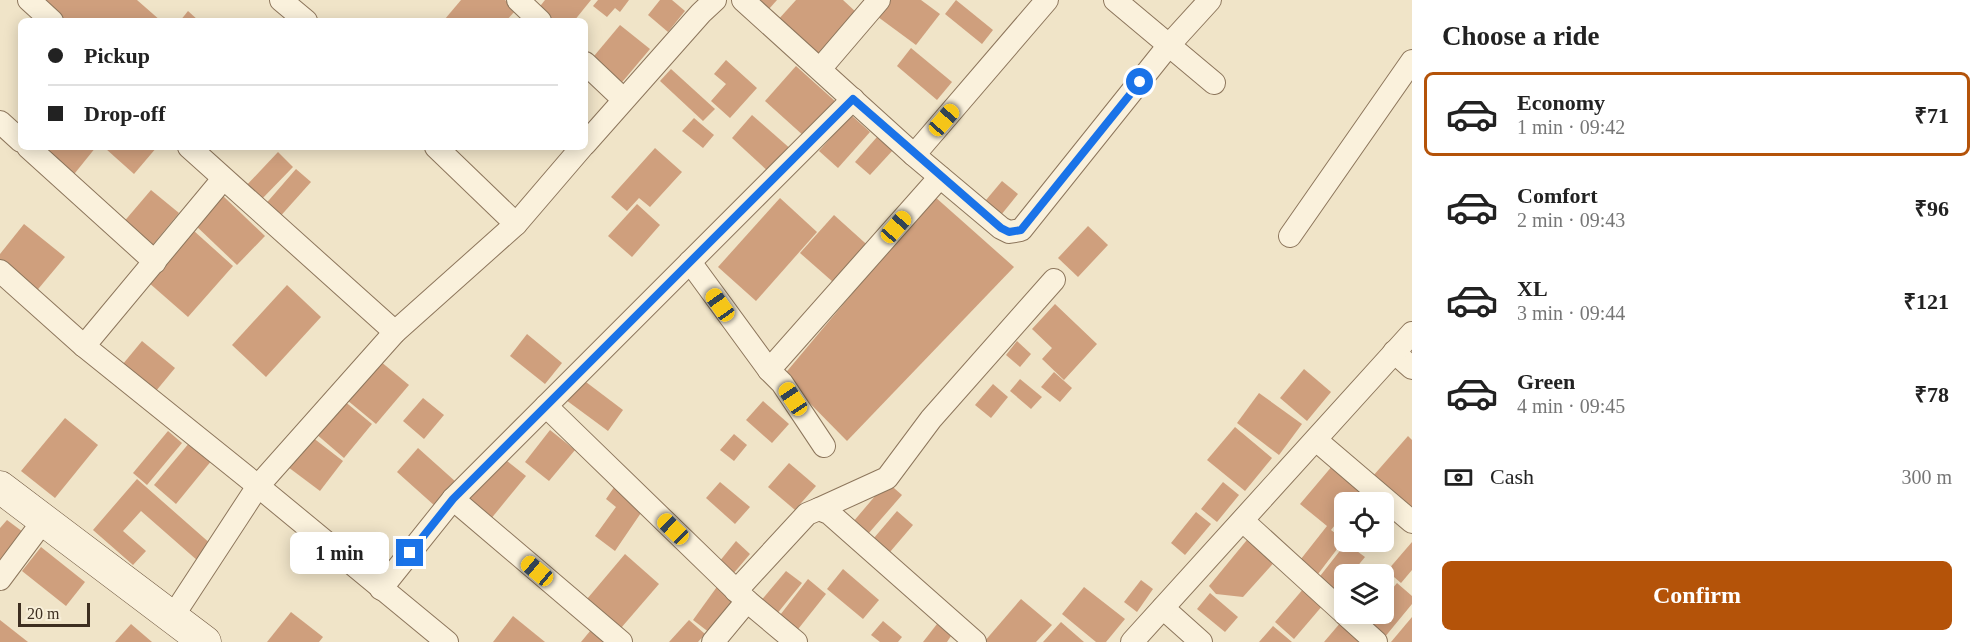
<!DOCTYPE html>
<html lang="en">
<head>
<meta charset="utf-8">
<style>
	body { margin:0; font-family:Georgia,serif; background:#f2f2f2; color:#222; height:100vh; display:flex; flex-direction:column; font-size:22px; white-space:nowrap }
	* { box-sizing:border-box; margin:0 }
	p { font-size:20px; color:#767676 }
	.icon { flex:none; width:33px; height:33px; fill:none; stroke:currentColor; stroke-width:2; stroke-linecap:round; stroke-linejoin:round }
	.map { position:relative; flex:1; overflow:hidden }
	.sheet { display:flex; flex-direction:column; background:#fff; width:570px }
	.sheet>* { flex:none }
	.banner { position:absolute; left:18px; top:18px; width:570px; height:132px; border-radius:9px; box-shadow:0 3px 15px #0003; display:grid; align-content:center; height:132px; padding:0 30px; background:#fff }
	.fabs { position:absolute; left:1334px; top:492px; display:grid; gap:12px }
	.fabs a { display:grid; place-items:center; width:60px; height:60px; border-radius:9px; background:#fff; box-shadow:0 3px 15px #0003; font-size:30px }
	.scale { position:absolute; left:18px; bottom:15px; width:72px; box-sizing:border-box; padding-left:6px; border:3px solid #3d2e20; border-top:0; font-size:16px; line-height:21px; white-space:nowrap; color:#3d2e20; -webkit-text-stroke:4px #f7eed8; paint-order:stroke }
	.end { position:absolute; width:27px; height:27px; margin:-14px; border:8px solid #1a73e8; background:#fff; box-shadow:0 0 0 3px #fff }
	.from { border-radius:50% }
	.bubble { position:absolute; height:42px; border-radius:9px; background:#fff; box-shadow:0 3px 15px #0003; font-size:20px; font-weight:800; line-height:42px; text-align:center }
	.car { position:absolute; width:18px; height:36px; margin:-18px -9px; border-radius:8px; box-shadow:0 0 4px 2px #0007; background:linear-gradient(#f5c518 24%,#345 0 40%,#f5c518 0 76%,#345 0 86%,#f5c518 0) }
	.banner b { display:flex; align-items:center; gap:21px; height:57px; font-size:22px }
	.banner b+b { border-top:2px solid #e0e0e0 }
	.banner i { width:15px; height:15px; background:#222 }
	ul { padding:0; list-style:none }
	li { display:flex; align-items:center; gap:18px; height:84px; margin:0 12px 9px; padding:0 18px; border:3px solid transparent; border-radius:9px }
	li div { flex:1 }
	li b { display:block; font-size:22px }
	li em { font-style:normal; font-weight:800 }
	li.selected { border-color:#b45309 }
	li>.icon { width:54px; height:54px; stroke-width:1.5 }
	h2 { padding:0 30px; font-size:27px; line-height:72px }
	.pay { display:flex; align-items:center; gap:15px; height:66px; padding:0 30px; font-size:22px }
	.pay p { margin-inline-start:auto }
	.action { display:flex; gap:12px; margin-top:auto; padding:12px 30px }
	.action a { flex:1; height:69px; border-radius:9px; background:#b45309; color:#fff; font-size:24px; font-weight:800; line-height:69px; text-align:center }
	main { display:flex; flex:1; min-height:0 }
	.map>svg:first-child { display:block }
	.building { fill:#cf9f7d }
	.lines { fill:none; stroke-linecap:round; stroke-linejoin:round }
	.street-casing { stroke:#8d765c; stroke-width:24 }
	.secondary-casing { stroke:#6f573f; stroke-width:33 }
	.street { stroke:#faf1dc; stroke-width:22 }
	.secondary { stroke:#faf1dc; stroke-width:32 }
	.route { stroke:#1a73e8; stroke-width:8 }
</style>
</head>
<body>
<main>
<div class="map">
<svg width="1412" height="642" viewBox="0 0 1412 642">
	<rect width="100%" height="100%" fill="#f0e4c8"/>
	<g class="building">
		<path d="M41,0H137L161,21H65Z"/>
		<path d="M461,0H505L516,10L506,21H447L445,19Z"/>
		<path d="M545,0H591L574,21H550L537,10Z"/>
		<path d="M598,0H629L620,12L615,8L607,17L593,6Z"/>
		<path d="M660,0H672L685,11L668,32L648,15Z"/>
		<path d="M759,0H777L769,9Z"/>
		<path d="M796,0H843L857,13L818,57L777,21Z"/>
		<path d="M884,0H921L940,14L916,45L874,14Z"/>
		<path d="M956,0L993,30L982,44L945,14Z"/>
		<path d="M188,11L199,21H180Z"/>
		<path d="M620,25L650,49L618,87L589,62Z"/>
		<path d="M911,48L952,82L937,100L897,66Z"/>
		<path d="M726,60L757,88L730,118L711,101L726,84L714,74Z"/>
		<path d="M796,66L836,102L805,137L765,101Z"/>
		<path d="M671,69L715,109L703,121L660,81Z"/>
		<path d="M752,115L793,151L772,175L732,138Z"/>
		<path d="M851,115L870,132L838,168L819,151Z"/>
		<path d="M694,118L714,135L703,148L682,131Z"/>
		<path d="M877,137L893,150L870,175L855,162Z"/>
		<path d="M37,147H96L71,178Z"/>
		<path d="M108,147H157L134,174L106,149Z"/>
		<path d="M655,148L682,172L650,207L639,198L627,211L611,197Z"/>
		<path d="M278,152L293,167L259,202L244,188Z"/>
		<path d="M296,169L311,182L277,220L263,207Z"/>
		<path d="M1002,181L1018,194L997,220L981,206Z"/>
		<path d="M151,190L179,213L151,247L122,224Z"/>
		<path d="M222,195L265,236L237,265L194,224Z"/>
		<path d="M934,196L1014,267L847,441L783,376Z"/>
		<path d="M780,198L817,232L756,301L718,267Z"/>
		<path d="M637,204L660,225L632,257L608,236Z"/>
		<path d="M834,215L874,251L841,289L800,253Z"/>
		<path d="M24,224L65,257L34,294L0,266V254Z"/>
		<path d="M1088,226L1108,245L1078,277L1058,258Z"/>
		<path d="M194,231L233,266L188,317L148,282Z"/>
		<path d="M287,285L321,317L266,377L232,345Z"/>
		<path d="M1055,304L1097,344L1064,380L1042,359L1052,348L1032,329Z"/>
		<path d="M527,334L562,363L545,384L510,356Z"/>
		<path d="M142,341L175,368L151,397L118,370Z"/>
		<path d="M1017,341L1031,354L1020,367L1006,355Z"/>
		<path d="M380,361L409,385L376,424L347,400Z"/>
		<path d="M1304,369L1331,392L1307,421L1280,398Z"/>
		<path d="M1054,372L1072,388L1060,402L1041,387Z"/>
		<path d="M582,379L623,410L608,431L566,400Z"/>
		<path d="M1020,379L1042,397L1031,409L1010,391Z"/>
		<path d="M993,384L1008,397L991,418L975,405Z"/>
		<path d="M1259,393L1302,424L1279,455L1237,423Z"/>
		<path d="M423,398L444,415L424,439L403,421Z"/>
		<path d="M343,400L372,424L344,458L315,433Z"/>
		<path d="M763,401L789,424L772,443L746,420Z"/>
		<path d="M65,418L98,445L55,498L21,471Z"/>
		<path d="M1235,427L1272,458L1245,491L1207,460Z"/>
		<path d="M550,430L575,450L549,481L525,462Z"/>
		<path d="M168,431L182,443L147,485L133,473Z"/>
		<path d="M734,434L747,445L734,461L720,450Z"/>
		<path d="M1408,436L1412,440V508L1373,476Z"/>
		<path d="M312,437L343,461L320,491L288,467Z"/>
		<path d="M190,442L212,460L176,504L154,485Z"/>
		<path d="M418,448L456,482L435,506L397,472Z"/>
		<path d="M502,457L526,476L490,520L466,500Z"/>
		<path d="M789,463L816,486L795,510L768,487Z"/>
		<path d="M1333,465L1364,491L1354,502H1344V514L1331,530L1344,540L1315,578L1297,564L1327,526L1300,504Z"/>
		<path d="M137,479L212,545L198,561L141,511L123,531L146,551L133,565L93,530Z"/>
		<path d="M720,482L750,507L735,524L706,498Z"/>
		<path d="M887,482L902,495L868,534L853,522Z"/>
		<path d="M1223,482L1239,495L1217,522L1201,509Z"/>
		<path d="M615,486L645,507L615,551L595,536L616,507L606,499Z"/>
		<path d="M897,511L913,525L884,559L868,545Z"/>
		<path d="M1196,512L1211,524L1185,555L1171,543Z"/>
		<path d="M7,520L27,535L0,570V528Z"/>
		<path d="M1251,535L1278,558L1243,597L1216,594L1209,586Z"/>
		<path d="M736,541L750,554L733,574L719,562Z"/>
		<path d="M1412,542V570L1401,583L1387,571Z"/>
		<path d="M1346,543L1365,557L1351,574H1344V584L1335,595L1317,580Z"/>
		<path d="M41,547L85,582L66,606L22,571Z"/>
		<path d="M625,554L659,584L621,628L587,599Z"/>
		<path d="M843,569L879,600L863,619L827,589Z"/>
		<path d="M786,571L802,583L776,615L760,602Z"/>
		<path d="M808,579L826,594L795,633L777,619Z"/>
		<path d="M1141,580L1153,589L1137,612L1124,602Z"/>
		<path d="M1397,583L1412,596V604L1384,638L1364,622L1371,614H1383V600Z"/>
		<path d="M719,584L737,597L710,633L693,620Z"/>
		<path d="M1084,587L1125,619L1106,642H1096L1062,614Z"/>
		<path d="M1304,588L1323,605L1294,639L1275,622Z"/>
		<path d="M1210,593L1238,617L1225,632L1197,609Z"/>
		<path d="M1021,599L1052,625L1036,642H984Z"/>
		<path d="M291,612L323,637L319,642H267Z"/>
		<path d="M513,616L545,642H493Z"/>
		<path d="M1412,617V642H1391Z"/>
		<path d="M0,620L28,642H0Z"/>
		<path d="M689,620L705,634L698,642H669Z"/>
		<path d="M883,621L902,637L898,642H880L871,635Z"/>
		<path d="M1061,622L1084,642H1043Z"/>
		<path d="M1341,622L1365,642H1324Z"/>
		<path d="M131,624L152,642H115Z"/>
		<path d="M937,624L951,636L947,642H923Z"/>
		<path d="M595,625L605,642H581Z"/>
		<path d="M1273,626L1292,642H1259Z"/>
	</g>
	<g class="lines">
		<defs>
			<g id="street">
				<path d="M29,0L52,21"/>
				<path d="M281,0L306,21"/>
				<path d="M518,0L540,21"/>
				<path d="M743,0L914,155L1001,228L1009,232L1021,230L1169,45L1210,0"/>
				<path d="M1115,0L1214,83"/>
				<path d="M585,63L623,99"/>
				<path d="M820,69L879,0"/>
				<path d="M0,122L21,141"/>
				<path d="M585,144L701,13L715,0"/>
				<path d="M28,147L155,262"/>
				<path d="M189,147L395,332"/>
				<path d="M436,147L516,224"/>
				<path d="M914,155L1047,0"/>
				<path d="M1290,236L1412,61"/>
				<path d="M690,262L769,370L782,383L824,446"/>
				<path d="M0,271L84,346L258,486L447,642"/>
				<path d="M84,346L223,179"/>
				<path d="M1394,352L1412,368"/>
				<path d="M769,370L940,177"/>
				<path d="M546,406L747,601L796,642"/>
				<path d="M1316,440L1412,522"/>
				<path d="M453,499L621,642"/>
				<path d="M819,509L887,478L931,419L1054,280"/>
				<path d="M1243,521L1344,613"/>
				<path d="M0,579L44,520"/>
				<path d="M381,589L453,499L853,99"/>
				<path d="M736,591L807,514L819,509L829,513L975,642"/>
				<path d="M1163,608L1201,642"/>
				<path d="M1345,614L1376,642"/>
				<path d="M173,616L258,486L395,332L516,224L582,147"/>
				<path d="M713,642L747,601"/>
				<path d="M1132,642L1412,333"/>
			</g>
			<path id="secondary" d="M0,487L205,642"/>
		</defs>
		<use href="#street" class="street-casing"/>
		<use href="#secondary" class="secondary-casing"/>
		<use href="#street" class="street"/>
		<use href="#secondary" class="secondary"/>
	</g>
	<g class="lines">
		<path class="route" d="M410,553L453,499L853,99L1001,228L1009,232L1021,230L1140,82"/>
	</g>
</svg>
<div class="fabs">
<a><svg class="icon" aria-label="locate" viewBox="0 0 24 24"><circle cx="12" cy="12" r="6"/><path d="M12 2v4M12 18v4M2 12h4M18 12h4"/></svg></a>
<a><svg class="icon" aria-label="layers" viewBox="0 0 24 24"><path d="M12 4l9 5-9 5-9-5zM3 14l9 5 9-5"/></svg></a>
</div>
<div class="scale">20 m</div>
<i class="end from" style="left:1140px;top:82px"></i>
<i class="end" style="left:410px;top:553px"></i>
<div class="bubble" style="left:290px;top:532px;width:99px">1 min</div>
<i class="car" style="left:944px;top:120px;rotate:41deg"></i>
<i class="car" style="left:896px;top:227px;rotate:41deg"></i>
<i class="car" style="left:720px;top:305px;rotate:325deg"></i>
<i class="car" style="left:793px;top:399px;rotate:326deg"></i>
<i class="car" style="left:673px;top:529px;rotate:314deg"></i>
<i class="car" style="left:537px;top:571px;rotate:310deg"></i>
<div class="banner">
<b><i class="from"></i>Pickup</b>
<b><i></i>Drop-off</b>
</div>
</div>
<section class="sheet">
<h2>Choose a ride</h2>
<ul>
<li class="selected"><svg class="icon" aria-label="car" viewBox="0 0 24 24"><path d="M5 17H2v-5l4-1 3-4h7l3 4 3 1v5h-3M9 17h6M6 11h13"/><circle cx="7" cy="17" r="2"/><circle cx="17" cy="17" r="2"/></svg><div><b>Economy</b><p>1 min · 09:42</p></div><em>₹71</em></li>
<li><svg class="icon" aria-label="car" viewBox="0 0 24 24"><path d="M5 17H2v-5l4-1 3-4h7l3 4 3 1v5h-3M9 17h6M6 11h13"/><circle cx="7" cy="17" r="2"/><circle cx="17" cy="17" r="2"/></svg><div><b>Comfort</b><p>2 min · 09:43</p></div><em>₹96</em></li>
<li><svg class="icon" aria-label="car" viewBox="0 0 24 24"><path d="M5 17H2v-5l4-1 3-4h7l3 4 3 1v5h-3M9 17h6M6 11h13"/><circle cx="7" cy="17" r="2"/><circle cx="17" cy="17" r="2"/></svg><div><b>XL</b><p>3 min · 09:44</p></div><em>₹121</em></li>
<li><svg class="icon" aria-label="car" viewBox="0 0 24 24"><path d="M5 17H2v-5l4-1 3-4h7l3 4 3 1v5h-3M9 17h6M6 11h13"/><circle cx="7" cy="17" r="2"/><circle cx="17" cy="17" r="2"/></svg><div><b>Green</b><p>4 min · 09:45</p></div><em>₹78</em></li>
</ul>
<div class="pay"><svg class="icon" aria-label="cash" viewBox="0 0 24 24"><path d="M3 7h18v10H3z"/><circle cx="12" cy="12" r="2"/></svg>Cash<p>300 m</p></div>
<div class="action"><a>Confirm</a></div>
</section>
</main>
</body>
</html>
